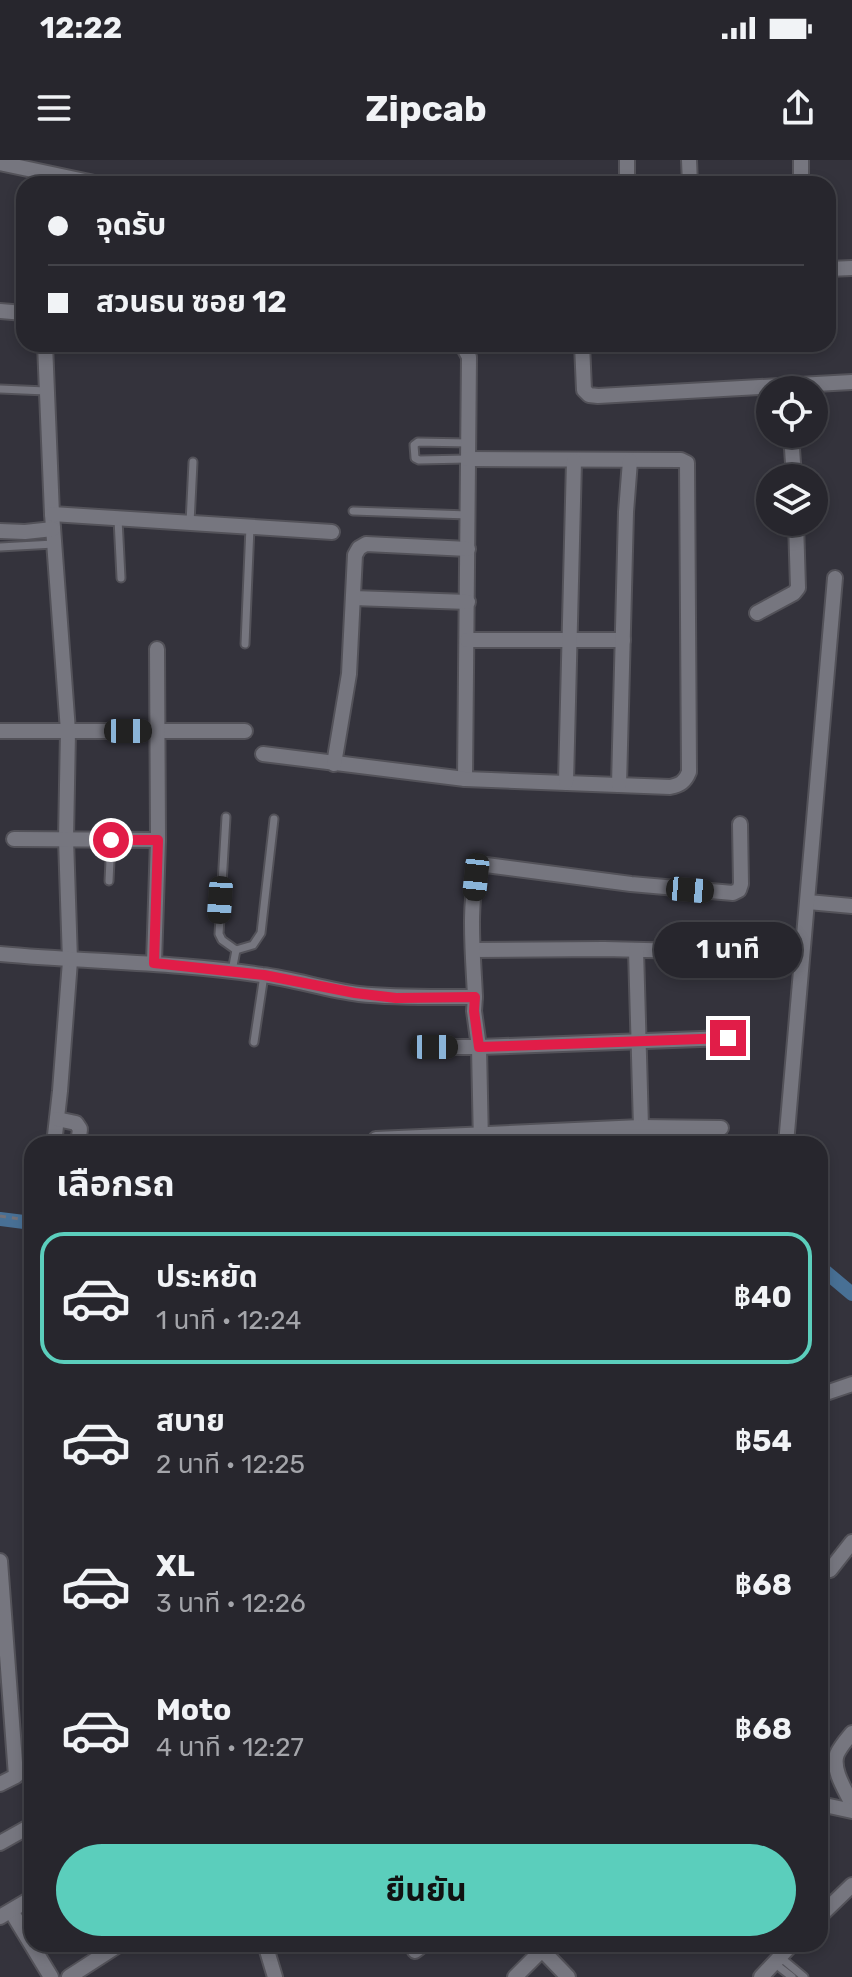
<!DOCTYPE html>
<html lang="th">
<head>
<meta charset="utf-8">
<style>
	body { margin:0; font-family:Rubik,"Noto Sans Thai",sans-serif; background:#2f2e35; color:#f1f3f6; height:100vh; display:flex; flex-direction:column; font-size:30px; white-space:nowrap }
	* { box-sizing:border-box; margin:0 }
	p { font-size:26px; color:#a4a5aa }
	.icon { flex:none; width:44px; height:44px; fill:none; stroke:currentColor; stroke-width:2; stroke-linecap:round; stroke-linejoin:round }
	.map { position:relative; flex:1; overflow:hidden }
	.side { position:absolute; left:24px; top:976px; width:804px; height:816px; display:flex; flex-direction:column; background:#27262d; border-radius:24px; box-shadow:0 4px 12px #0003,0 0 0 2px #434349 }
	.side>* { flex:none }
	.hud { position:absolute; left:16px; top:16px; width:820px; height:176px; border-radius:24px; box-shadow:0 4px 12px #0003,0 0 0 2px #434349; display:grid; align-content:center; height:176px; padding:0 32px; background:#27262d }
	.tools { position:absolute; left:756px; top:216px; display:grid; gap:16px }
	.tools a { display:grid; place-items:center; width:72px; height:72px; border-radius:50%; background:#27262d; box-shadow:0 4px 12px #0003,0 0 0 2px #434349; font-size:40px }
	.end { position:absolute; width:36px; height:36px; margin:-18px; border:10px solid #e11d48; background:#fff; box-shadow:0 0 0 4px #fff }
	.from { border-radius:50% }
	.bubble { position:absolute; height:56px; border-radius:28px; background:#27262d; box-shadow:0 4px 12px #0003,0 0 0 2px #434349; font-size:26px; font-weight:700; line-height:56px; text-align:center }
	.car { position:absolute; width:24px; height:48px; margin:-24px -12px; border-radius:10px; box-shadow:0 0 6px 2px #0007; background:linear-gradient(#222 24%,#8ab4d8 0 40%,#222 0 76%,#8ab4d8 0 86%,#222 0) }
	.hud b { display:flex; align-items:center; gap:28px; height:76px; font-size:30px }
	.hud b+b { border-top:2px solid #434349 }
	.hud i { width:20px; height:20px; background:#f1f3f6 }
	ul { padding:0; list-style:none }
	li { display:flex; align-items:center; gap:24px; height:132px; margin:0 16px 12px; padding:0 16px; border:4px solid transparent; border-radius:24px }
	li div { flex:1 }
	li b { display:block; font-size:30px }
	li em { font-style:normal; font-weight:700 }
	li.current { border-color:#5bcebc }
	li>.icon { width:72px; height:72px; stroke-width:1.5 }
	h2 { padding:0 32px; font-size:36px; line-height:96px }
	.action { display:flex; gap:16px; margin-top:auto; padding:16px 32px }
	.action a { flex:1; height:92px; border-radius:48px; background:#5bcebc; color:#111; font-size:32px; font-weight:700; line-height:92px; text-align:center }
	.status { display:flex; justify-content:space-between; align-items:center; height:56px; padding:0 40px; background:#27262d; direction:ltr }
	.status svg { height:22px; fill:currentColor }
	header { display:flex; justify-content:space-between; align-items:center; height:104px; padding:0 32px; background:#27262d; font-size:36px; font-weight:700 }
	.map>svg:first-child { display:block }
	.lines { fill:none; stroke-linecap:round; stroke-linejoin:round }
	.canal { stroke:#487095; stroke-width:14 }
	.lane-casing { stroke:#535259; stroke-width:11 }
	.street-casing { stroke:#535259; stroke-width:18 }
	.path { stroke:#727178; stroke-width:3; stroke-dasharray:6 6; stroke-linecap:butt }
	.lane { stroke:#76767f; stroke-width:7 }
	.street { stroke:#76767f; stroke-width:14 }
	.route { stroke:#e11d48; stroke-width:10 }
</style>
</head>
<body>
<div class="status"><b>12:22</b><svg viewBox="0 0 49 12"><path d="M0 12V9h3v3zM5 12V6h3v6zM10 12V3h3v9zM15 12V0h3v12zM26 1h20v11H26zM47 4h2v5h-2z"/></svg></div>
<header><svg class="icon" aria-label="menu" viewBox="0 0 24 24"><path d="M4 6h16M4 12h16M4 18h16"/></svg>Zipcab<svg class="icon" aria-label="share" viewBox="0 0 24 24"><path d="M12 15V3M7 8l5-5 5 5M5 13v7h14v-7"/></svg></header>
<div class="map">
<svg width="852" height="1817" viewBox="0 0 852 1817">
	<rect width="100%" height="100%" fill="#34333c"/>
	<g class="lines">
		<g class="canal">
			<path d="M0,1059L32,1063"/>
			<path d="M820,1107L852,1134"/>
		</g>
		<defs>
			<g id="lane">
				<path d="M0,229L46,231"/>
				<path d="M467,299L419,300L415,298L414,285L418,282L468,283"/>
				<path d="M353,351L468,355"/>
				<path d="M118,359L121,418"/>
				<path d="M190,363L193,302"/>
				<path d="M0,387L54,384"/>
				<path d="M245,484L250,367"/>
				<path d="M226,657L219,774L222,780L236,790L253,785L261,773L274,659"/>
				<path d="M109,721L111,680"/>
				<path d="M232,811L236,790"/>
				<path d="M254,882L264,815"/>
				<path d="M780,1797L804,1817"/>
				<path d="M774,1803L792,1817"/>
			</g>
			<g id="street">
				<path d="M627,0V24"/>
				<path d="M689,0L690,24"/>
				<path d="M801,0V24"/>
				<path d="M0,3L99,24"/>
				<path d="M828,109L852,108"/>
				<path d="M0,151L24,153"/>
				<path d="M45,184L52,354L68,571L66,679L70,801L60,931L54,984"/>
				<path d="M462,184L469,197L465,619"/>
				<path d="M582,184L584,230L589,235L598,236L852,222"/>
				<path d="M791,274L794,318"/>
				<path d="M52,354L332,372"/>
				<path d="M0,371L25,372L53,369"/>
				<path d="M353,438L468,442"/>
				<path d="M757,453L794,433L798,428L796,362"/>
				<path d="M467,480H623"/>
				<path d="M0,571H245"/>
				<path d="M263,594L465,619L670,627C680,625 685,622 689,612L687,303L681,300L467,299"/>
				<path d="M334,604L349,514L355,395L359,388L366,384L468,389"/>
				<path d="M566,622L574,301"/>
				<path d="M619,625L626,352L630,301"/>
				<path d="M14,679L158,680"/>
				<path d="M808,742L852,746"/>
				<path d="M473,790L604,789L727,792"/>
				<path d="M636,790L641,967"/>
				<path d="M0,794C87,802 175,802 262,815C295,819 326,830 359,834C397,838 436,837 475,837L474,851L479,887L481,984"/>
				<path d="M154,803L158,680L157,489"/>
				<path d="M475,837C474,806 466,732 481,707L486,705L631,724L733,733L739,730L741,724L740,664"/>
				<path d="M434,887H479L728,878"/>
				<path d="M57,959L76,963L80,969L78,984"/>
				<path d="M376,979L641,967L721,968"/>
				<path d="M786,984L835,418"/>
				<path d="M820,1235L852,1224"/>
				<path d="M820,1335L821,1341"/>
				<path d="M0,1401L16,1616L0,1624"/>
				<path d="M830,1410L852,1382"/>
				<path d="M852,1573C847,1579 840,1587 837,1594C831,1609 846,1631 852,1644"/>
				<path d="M820,1644L852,1651"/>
				<path d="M0,1683L32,1665"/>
				<path d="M11,1751L51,1817"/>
				<path d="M820,1756L852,1725"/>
				<path d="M0,1757L32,1738"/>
				<path d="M265,1784L275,1817"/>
				<path d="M542,1790L568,1817"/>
				<path d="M415,1791L424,1784"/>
				<path d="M69,1817L120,1784"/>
				<path d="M515,1817L548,1784"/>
				<path d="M761,1817L792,1784"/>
			</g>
		</defs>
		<use href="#lane" class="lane-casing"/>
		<use href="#street" class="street-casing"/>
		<path class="path" d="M0,1056L32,1061"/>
		<use href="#lane" class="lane"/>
		<use href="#street" class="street"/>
	</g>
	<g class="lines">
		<path class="route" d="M111,680H158L154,803L264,815L355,833L396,838L475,837L474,851L479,887L728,878"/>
	</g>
</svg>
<div class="tools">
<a><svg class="icon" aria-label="locate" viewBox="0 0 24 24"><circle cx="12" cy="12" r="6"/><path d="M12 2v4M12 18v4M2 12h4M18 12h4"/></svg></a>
<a><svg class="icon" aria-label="layers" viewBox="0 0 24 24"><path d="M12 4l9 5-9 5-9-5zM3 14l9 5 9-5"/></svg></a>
</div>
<i class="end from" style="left:111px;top:680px"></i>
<i class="end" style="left:728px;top:878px"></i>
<div class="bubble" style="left:654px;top:762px;width:148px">1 นาที</div>
<i class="car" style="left:128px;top:571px;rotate:90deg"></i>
<i class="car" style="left:476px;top:717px;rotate:186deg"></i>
<i class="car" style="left:690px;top:730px;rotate:95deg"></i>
<i class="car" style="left:220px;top:740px;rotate:184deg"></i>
<i class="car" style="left:434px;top:887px;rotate:90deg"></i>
<div class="hud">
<b><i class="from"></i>จุดรับ</b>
<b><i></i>สวนธน ซอย 12</b>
</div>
<section class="side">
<h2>เลือกรถ</h2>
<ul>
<li class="current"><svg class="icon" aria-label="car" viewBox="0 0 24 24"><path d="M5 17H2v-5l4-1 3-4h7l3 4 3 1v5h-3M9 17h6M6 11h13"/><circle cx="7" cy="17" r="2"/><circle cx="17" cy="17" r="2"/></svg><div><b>ประหยัด</b><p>1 นาที · 12:24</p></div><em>฿40</em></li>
<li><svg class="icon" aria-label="car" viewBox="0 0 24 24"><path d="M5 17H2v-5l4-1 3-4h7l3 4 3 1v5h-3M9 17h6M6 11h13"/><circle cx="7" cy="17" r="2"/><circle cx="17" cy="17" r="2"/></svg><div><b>สบาย</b><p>2 นาที · 12:25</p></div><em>฿54</em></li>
<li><svg class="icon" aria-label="car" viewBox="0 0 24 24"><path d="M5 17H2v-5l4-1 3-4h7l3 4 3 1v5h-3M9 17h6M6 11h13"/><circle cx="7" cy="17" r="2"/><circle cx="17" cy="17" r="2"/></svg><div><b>XL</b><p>3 นาที · 12:26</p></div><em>฿68</em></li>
<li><svg class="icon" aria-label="car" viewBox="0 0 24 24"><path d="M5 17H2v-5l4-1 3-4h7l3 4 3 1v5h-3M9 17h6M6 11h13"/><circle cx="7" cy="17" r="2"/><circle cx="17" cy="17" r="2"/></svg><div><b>Moto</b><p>4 นาที · 12:27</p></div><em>฿68</em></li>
</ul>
<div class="action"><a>ยืนยัน</a></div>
</section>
</div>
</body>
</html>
